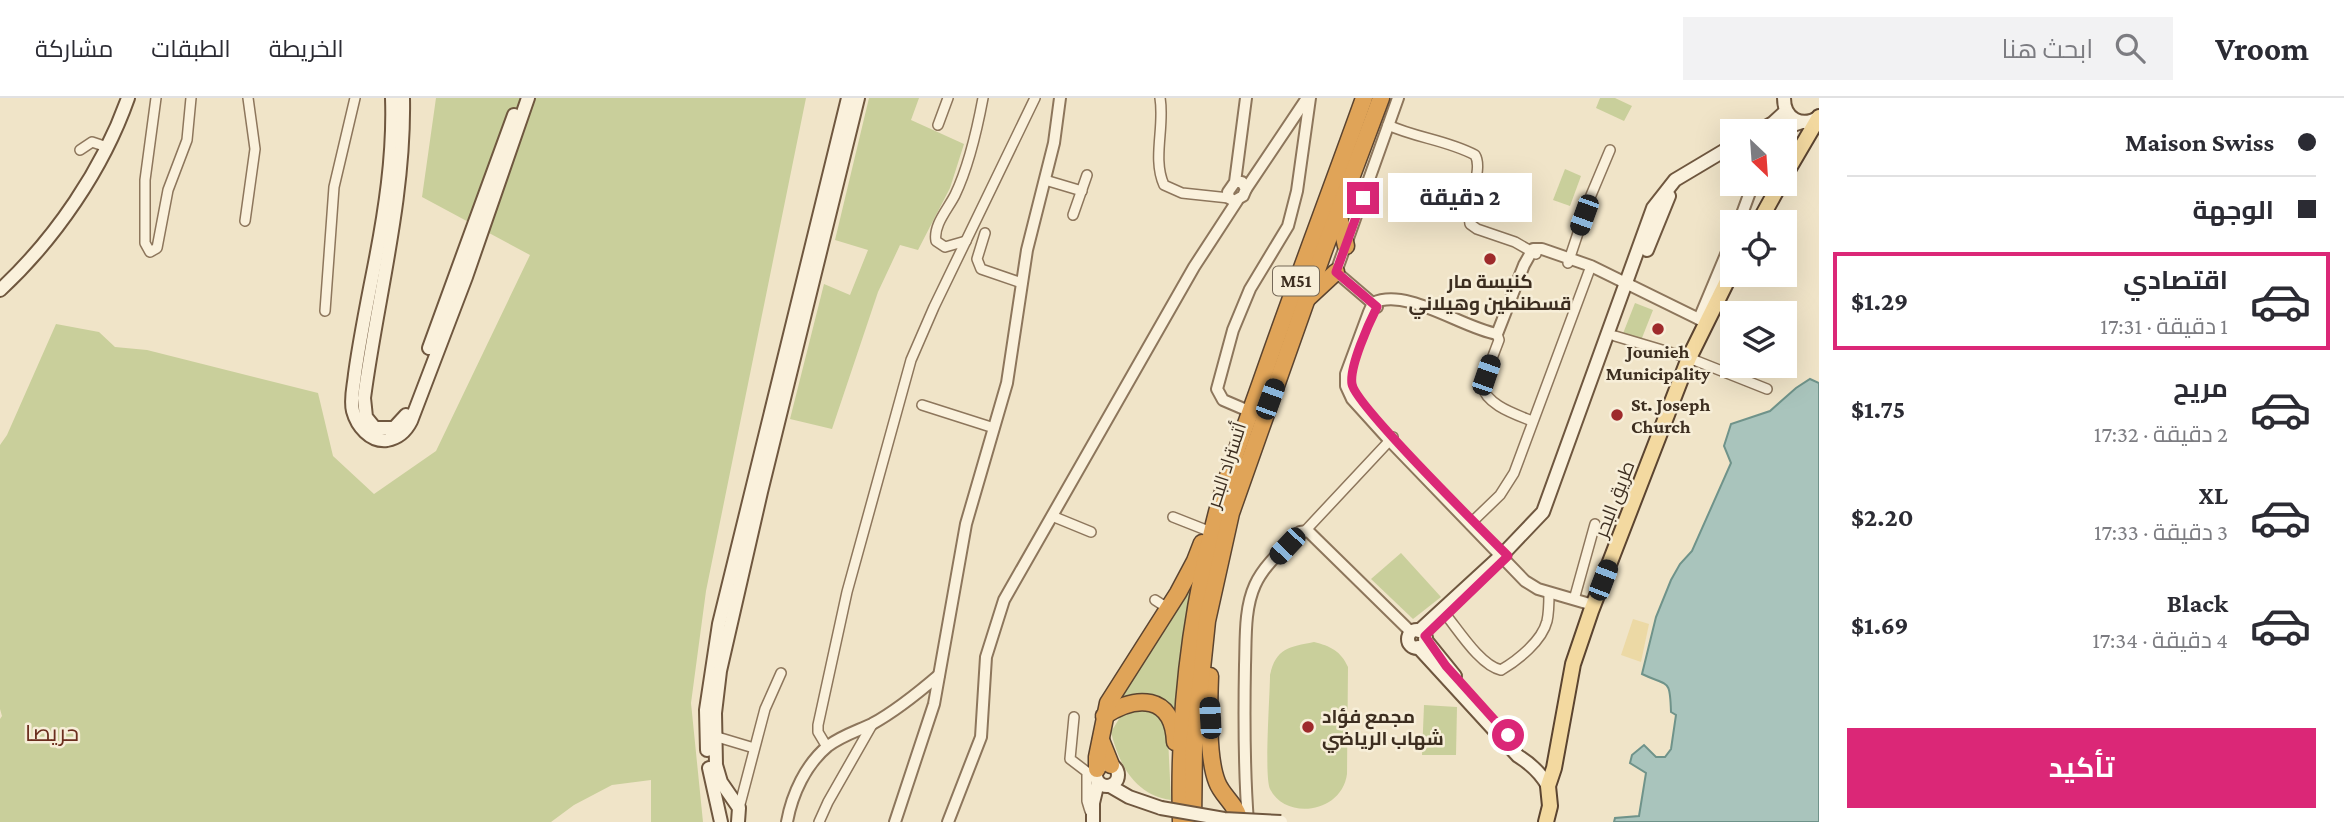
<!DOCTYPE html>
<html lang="ar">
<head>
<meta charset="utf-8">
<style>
	body { margin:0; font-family:"Crimson Pro",Cairo,serif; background:#f2f2f3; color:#2b2b33; direction:rtl; height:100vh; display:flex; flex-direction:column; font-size:26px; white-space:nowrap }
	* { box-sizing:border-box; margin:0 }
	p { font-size:23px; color:#7c7c81 }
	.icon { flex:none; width:38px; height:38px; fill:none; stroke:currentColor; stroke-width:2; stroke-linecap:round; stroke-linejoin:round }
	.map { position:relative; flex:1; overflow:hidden; direction:ltr }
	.drawer { display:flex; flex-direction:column; background:#fff; width:525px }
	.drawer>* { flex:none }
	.guide { display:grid; align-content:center; height:154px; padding:0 28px; background:#fff }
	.needle { width:46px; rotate:155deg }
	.tools { position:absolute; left:1720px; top:21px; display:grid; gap:14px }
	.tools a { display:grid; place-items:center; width:77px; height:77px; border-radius:0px; background:#fff; box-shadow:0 7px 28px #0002; font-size:35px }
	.end { position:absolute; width:32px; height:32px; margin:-16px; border:9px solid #db2777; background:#fff; box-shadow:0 0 0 4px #fff }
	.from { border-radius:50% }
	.bubble { position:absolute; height:49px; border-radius:0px; background:#fff; box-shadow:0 7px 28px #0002; font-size:23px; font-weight:700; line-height:49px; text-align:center; direction:rtl }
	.car { position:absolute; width:21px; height:42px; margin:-21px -10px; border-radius:9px; box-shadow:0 0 5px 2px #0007; background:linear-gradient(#222 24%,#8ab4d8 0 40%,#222 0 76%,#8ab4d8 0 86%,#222 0) }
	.guide b { display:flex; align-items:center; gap:24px; height:66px; font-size:26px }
	.guide b+b { border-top:2px solid #e1e1e2 }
	.guide i { width:18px; height:18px; background:#2b2b33 }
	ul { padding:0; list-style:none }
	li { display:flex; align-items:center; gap:21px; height:98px; margin:0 14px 10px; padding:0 14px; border:4px solid transparent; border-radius:0px }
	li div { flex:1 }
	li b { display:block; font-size:26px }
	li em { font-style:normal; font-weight:700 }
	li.current { border-color:#db2777 }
	li>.icon { width:63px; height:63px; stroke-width:1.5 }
	.button { display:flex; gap:14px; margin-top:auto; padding:14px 28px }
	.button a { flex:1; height:80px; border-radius:0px; background:#db2777; color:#fff; font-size:28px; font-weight:700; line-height:80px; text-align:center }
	header { display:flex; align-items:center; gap:42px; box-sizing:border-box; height:98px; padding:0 35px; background:#fff; border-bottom:2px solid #e1e1e2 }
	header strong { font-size:33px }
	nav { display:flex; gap:38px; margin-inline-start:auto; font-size:24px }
	.search { width:490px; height:63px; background:#f2f2f3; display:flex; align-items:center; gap:18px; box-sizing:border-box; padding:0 24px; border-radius:0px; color:#7c7c81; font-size:26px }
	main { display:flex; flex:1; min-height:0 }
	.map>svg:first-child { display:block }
	.green { fill:#c9cf9b }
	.sand { fill:#ecd9a5 }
	.water { fill:#a9c4bc; stroke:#6f938a; stroke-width:2 }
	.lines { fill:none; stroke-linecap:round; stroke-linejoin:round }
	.minor-casing { stroke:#8d765c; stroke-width:12 }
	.tertiary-casing { stroke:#8d765c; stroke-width:14 }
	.secondary-casing { stroke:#6f573f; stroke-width:16 }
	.primary-casing { stroke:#5b4430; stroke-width:18 }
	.motorway-casing { stroke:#5b4430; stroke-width:19 }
	.minor { stroke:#faf1dc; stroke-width:9 }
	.tertiary { stroke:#faf1dc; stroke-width:10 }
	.secondary { stroke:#faf1dc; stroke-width:12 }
	.primary { stroke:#f3d9a0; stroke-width:14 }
	.motorway { stroke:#e0a458; stroke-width:16 }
	.secondary-bridge-casing { stroke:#6f573f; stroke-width:16; stroke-linecap:butt }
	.secondary-bridge { stroke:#faf1dc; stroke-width:12 }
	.route { stroke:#db2777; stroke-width:9 }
	.poi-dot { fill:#9e2a2b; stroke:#f7eed8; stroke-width:2.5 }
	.labels { text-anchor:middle; stroke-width:5; stroke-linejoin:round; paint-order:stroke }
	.shield { fill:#f7eed8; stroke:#756857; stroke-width:2 }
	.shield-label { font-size:18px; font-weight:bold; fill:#3d2e20 }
	.poi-label { font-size:19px; font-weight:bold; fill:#3d2e20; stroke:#f7eed8 }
	.street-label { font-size:19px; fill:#3d2e20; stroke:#f7eed8 }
	.quarter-label { font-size:23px; fill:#6b2e1e; stroke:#f7eed8 }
</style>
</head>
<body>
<header>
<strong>Vroom</strong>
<div class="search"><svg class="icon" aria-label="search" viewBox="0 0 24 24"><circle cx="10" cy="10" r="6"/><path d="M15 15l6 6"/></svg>ابحث هنا</div>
<nav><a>الخريطة</a><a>الطبقات</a><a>مشاركة</a></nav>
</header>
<main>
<section class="drawer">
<div class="guide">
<b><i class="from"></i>Maison Swiss</b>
<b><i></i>الوجهة</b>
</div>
<ul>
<li class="current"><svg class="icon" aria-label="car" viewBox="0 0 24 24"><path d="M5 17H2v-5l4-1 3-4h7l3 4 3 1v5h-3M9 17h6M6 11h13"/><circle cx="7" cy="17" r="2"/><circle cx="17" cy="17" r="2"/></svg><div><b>اقتصادي</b><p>1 دقيقة · 17:31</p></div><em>$1.29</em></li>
<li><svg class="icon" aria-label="car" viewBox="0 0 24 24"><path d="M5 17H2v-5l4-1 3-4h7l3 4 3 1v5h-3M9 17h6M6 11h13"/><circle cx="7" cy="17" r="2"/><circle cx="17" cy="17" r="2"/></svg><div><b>مريح</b><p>2 دقيقة · 17:32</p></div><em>$1.75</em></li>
<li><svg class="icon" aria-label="car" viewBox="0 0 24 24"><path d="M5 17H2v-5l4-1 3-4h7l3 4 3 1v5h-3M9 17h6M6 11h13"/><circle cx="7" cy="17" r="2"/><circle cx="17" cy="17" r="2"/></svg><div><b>XL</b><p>3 دقيقة · 17:33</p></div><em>$2.20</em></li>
<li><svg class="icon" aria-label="car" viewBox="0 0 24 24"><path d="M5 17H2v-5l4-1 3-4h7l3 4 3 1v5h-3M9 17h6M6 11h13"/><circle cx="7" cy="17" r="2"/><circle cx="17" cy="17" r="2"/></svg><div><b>Black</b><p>4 دقيقة · 17:34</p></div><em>$1.69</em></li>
</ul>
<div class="button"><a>تأكيد</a></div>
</section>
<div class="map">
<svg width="1819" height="724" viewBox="0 0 1819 724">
	<rect width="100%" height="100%" fill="#f0e4c8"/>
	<g class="green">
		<path d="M436,0H806L706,493L691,605L703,724H651V682L612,687L574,707L551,724H0V621L2,618L0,611V347L7,337L56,226L99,234L115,249L147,252L318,295L333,358L374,396L436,353L530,157L422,99Z"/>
		<path d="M869,0H919L911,22L964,46L950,90L918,152L900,147L878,194L832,331L790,321L824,186L850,197L868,152L835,142Z"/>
		<path d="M1600,0H1615L1632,8L1624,23L1596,10Z"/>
		<path d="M1565,71L1581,78L1570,108L1553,102Z"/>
		<path d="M1635,205L1653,212L1640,245L1622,238Z"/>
		<path d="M1401,455L1441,499L1413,521L1371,481Z"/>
		<path d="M1193,485L1179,567L1175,613C1160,597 1140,590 1121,602L1117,600L1161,538Z"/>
		<path d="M1314,544C1330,548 1341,553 1348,569L1347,676C1342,715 1286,723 1270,691C1264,677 1270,597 1270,577C1276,550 1289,549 1314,544Z"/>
		<path d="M1424,607L1457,609L1456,657H1422Z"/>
		<path d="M1145,610L1162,619L1168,640L1171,702C1135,697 1119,667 1111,634L1122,616Z"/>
	</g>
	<path class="sand" d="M1633,521L1649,526L1641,564L1621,557Z"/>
	<path class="water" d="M1810,281L1819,285V724H1614L1615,720L1639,718L1646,675L1630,665L1632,657L1644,647L1656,659H1665L1671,651L1676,617L1671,614C1670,580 1669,589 1642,576L1656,519L1671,482L1680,466L1692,453L1731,365L1724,348L1731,326L1770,313L1796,290Z"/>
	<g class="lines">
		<defs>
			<g id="minor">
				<path d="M156,0L145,82V145L150,154L157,150L168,92L187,42L191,0"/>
				<path d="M1160,0C1165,28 1152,61 1164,87L1182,95L1229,100"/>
				<path d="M938,27L948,0"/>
				<path d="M1388,27C1416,40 1447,42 1475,57C1484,71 1466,105 1470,126L1477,131L1515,144L1536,156"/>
				<path d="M80,52L92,44L107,49"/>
				<path d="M1045,82L1082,93"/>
				<path d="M1073,117L1087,77"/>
				<path d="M245,123L255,51L248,0"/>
				<path d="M985,135L977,161L981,171L1022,185"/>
				<path d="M966,143L945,149L936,143C933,127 948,111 955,97C969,68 977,32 983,0"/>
				<path d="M1568,165L1589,102L1610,52"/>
				<path d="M325,213L334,89L355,0"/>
				<path d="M1497,236L1499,242L1482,287C1486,307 1515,316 1532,323"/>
				<path d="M1615,238L1689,260L1767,291"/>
				<path d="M922,307L994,330"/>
				<path d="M1052,418L1091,434"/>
				<path d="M1173,419L1206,432"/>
				<path d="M1470,426L1500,397L1514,375L1591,168"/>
				<path d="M1306,432L1393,339"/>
				<path d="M1575,498L1595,426"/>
				<path d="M1155,502L1169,511"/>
				<path d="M1446,517C1459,533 1481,568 1501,572C1518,562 1542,543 1547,523C1549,514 1549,504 1549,495"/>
				<path d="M1074,619L1070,661L1087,674V703L1090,713"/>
				<path d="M714,638L754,650"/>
				<path d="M827,649L818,634V627L847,494L911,262L934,209L1035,0"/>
				<path d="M739,710L765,611L781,575"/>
				<path d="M819,724L828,704L873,625"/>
			</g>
			<g id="tertiary">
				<path d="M1235,84H1242L1246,91L1243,98L1234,103L1229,100L1228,94L1235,84L1246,0"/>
				<path d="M1246,91L1307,0"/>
				<path d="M1739,124L1753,86"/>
				<path d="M1377,209L1336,174L1398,0"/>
				<path d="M1699,221L1732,142"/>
				<path d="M1251,314L1223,302L1217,291L1233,232L1250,191L1288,128L1297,93L1310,0"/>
				<path d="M1593,507L1538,491L1525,483L1390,343L1352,301L1346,288V276L1369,214L1373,205C1407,189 1462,230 1497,236L1524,167L1533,151H1542L1591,168L1705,224"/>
				<path d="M787,724C792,696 806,666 828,648C841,638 857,633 872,626C896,613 918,595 939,577"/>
				<path d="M895,724L934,606L966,426L1007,285L1027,152L1054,45L1060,0"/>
				<path d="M948,724L981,639L986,559L1004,502L1194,169L1237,103"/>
				<path d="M1248,724C1244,672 1244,620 1245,567C1246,542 1244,511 1255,487C1264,467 1284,450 1300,434L1308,433L1411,534"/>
			</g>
			<g id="secondary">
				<path d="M392,0C394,57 385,114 374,170C367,205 360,240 355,276C354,288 350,301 353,313C357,328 370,344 387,342C398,340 406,333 411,323L466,179L528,0"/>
				<path d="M403,0C405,101 377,201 364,300L366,319L375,330H394L406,317"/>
				<path d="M1784,0C1784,21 1802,30 1819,19"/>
				<path d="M1759,33L1773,25L1786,13"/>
				<path d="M1775,33L1802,24"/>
				<path d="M1647,152L1669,98"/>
				<path d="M0,192C55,141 103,71 128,0"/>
				<path d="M429,250L514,17"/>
				<circle cx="1417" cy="541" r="9"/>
				<path d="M1419,533L1504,455L1543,414L1653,110L1675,82L1732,48"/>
				<path d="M1425,541L1455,578"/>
				<path d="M1418,549L1518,658C1531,666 1540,674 1548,688"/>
				<path d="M707,652L706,612L719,526L848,0"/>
				<circle cx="1107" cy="677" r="11"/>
				<path d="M709,670L721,724"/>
				<path d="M1110,688L1129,699L1161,710"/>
				<path d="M738,724L739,710L721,684L716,667L715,615L720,573L761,394L858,0"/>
				<path d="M1093,724V705L1098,684"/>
			</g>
			<g id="primary">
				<path d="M1785,77L1819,19"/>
				<path d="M1759,124L1780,86"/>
				<path d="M1546,724L1550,708L1548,688L1554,670L1573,566L1591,513L1689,260L1732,173"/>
			</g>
			<g id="motorway">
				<path d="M1338,114L1346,148"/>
				<path d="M1308,200L1336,174"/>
				<path d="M1210,578C1209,606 1207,659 1217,684C1222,698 1238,708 1239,722"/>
				<path d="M1104,618C1136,597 1173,596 1175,644"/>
				<path d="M1101,642L1111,667"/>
				<path d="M1097,671V659L1108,605L1178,495L1195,463L1202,445"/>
				<path d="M1181,724C1178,620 1190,515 1217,414C1229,370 1246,327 1261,284C1294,189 1330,95 1364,0"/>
				<path d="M1193,724L1194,648L1207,523L1231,415L1323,155L1381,0"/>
			</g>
		</defs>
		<use href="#minor" class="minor-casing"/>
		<use href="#tertiary" class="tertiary-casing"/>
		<use href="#secondary" class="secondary-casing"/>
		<use href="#primary" class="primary-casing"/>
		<use href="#motorway" class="motorway-casing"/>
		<use href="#minor" class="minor"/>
		<use href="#tertiary" class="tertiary"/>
		<use href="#secondary" class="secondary"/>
		<use href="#primary" class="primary"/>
		<use href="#motorway" class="motorway"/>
		<defs>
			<path id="secondary-bridge" d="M1161,710L1224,721L1281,724"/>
		</defs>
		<use href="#secondary-bridge" class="secondary-bridge-casing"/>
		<use href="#secondary-bridge" class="secondary-bridge"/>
	</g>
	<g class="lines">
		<path class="route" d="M1363,100L1336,174L1377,209C1369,225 1349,269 1352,286C1355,307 1485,435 1508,458L1425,538L1446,568L1508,637"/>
	</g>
	<g class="poi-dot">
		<circle cx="1490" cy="161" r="7"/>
		<circle cx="1658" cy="231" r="7"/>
		<circle cx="1617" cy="317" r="7"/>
		<circle cx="1308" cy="629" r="7"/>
	</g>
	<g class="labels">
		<rect class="shield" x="1273" y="168.5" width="46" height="29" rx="5"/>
		<g class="shield-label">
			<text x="1296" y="189">M51</text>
		</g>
		<g class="poi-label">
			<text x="1490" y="190">كنيسة مار<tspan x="1490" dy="22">قسطنطين وهيلاني</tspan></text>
			<text x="1658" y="260">Jounieh<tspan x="1658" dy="22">Municipality</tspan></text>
			<text x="1631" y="313" text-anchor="start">St. Joseph<tspan x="1631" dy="22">Church</tspan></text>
			<text x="1322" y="625" text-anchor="start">مجمع فؤاد<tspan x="1322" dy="22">شهاب الرياضي</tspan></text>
		</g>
		<g class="street-label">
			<text transform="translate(1226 367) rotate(-72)" y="7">أتستراد البحر</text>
			<text transform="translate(1614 401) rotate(-69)" y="7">طريق البحر</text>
		</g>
		<g class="quarter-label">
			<text x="52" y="643">حريصا</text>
		</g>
	</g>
</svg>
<div class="tools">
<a><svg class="needle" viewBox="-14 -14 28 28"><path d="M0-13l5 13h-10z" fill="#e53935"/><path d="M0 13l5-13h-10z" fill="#7c7c81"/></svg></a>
<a><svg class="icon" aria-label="locate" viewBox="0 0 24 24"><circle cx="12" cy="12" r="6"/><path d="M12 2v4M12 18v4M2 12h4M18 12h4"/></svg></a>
<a><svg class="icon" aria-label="layers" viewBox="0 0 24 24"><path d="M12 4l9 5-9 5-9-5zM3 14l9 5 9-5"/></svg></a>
</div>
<i class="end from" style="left:1508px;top:637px"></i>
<i class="end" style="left:1363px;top:100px"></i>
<div class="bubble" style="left:1388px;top:75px;width:144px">2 دقيقة</div>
<i class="car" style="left:1584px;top:117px;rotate:200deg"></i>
<i class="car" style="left:1486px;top:277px;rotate:19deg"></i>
<i class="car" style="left:1270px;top:301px;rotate:20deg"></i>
<i class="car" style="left:1287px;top:448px;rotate:223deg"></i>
<i class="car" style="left:1603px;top:482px;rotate:21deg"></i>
<i class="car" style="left:1210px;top:620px;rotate:357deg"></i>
</div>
</main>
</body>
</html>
